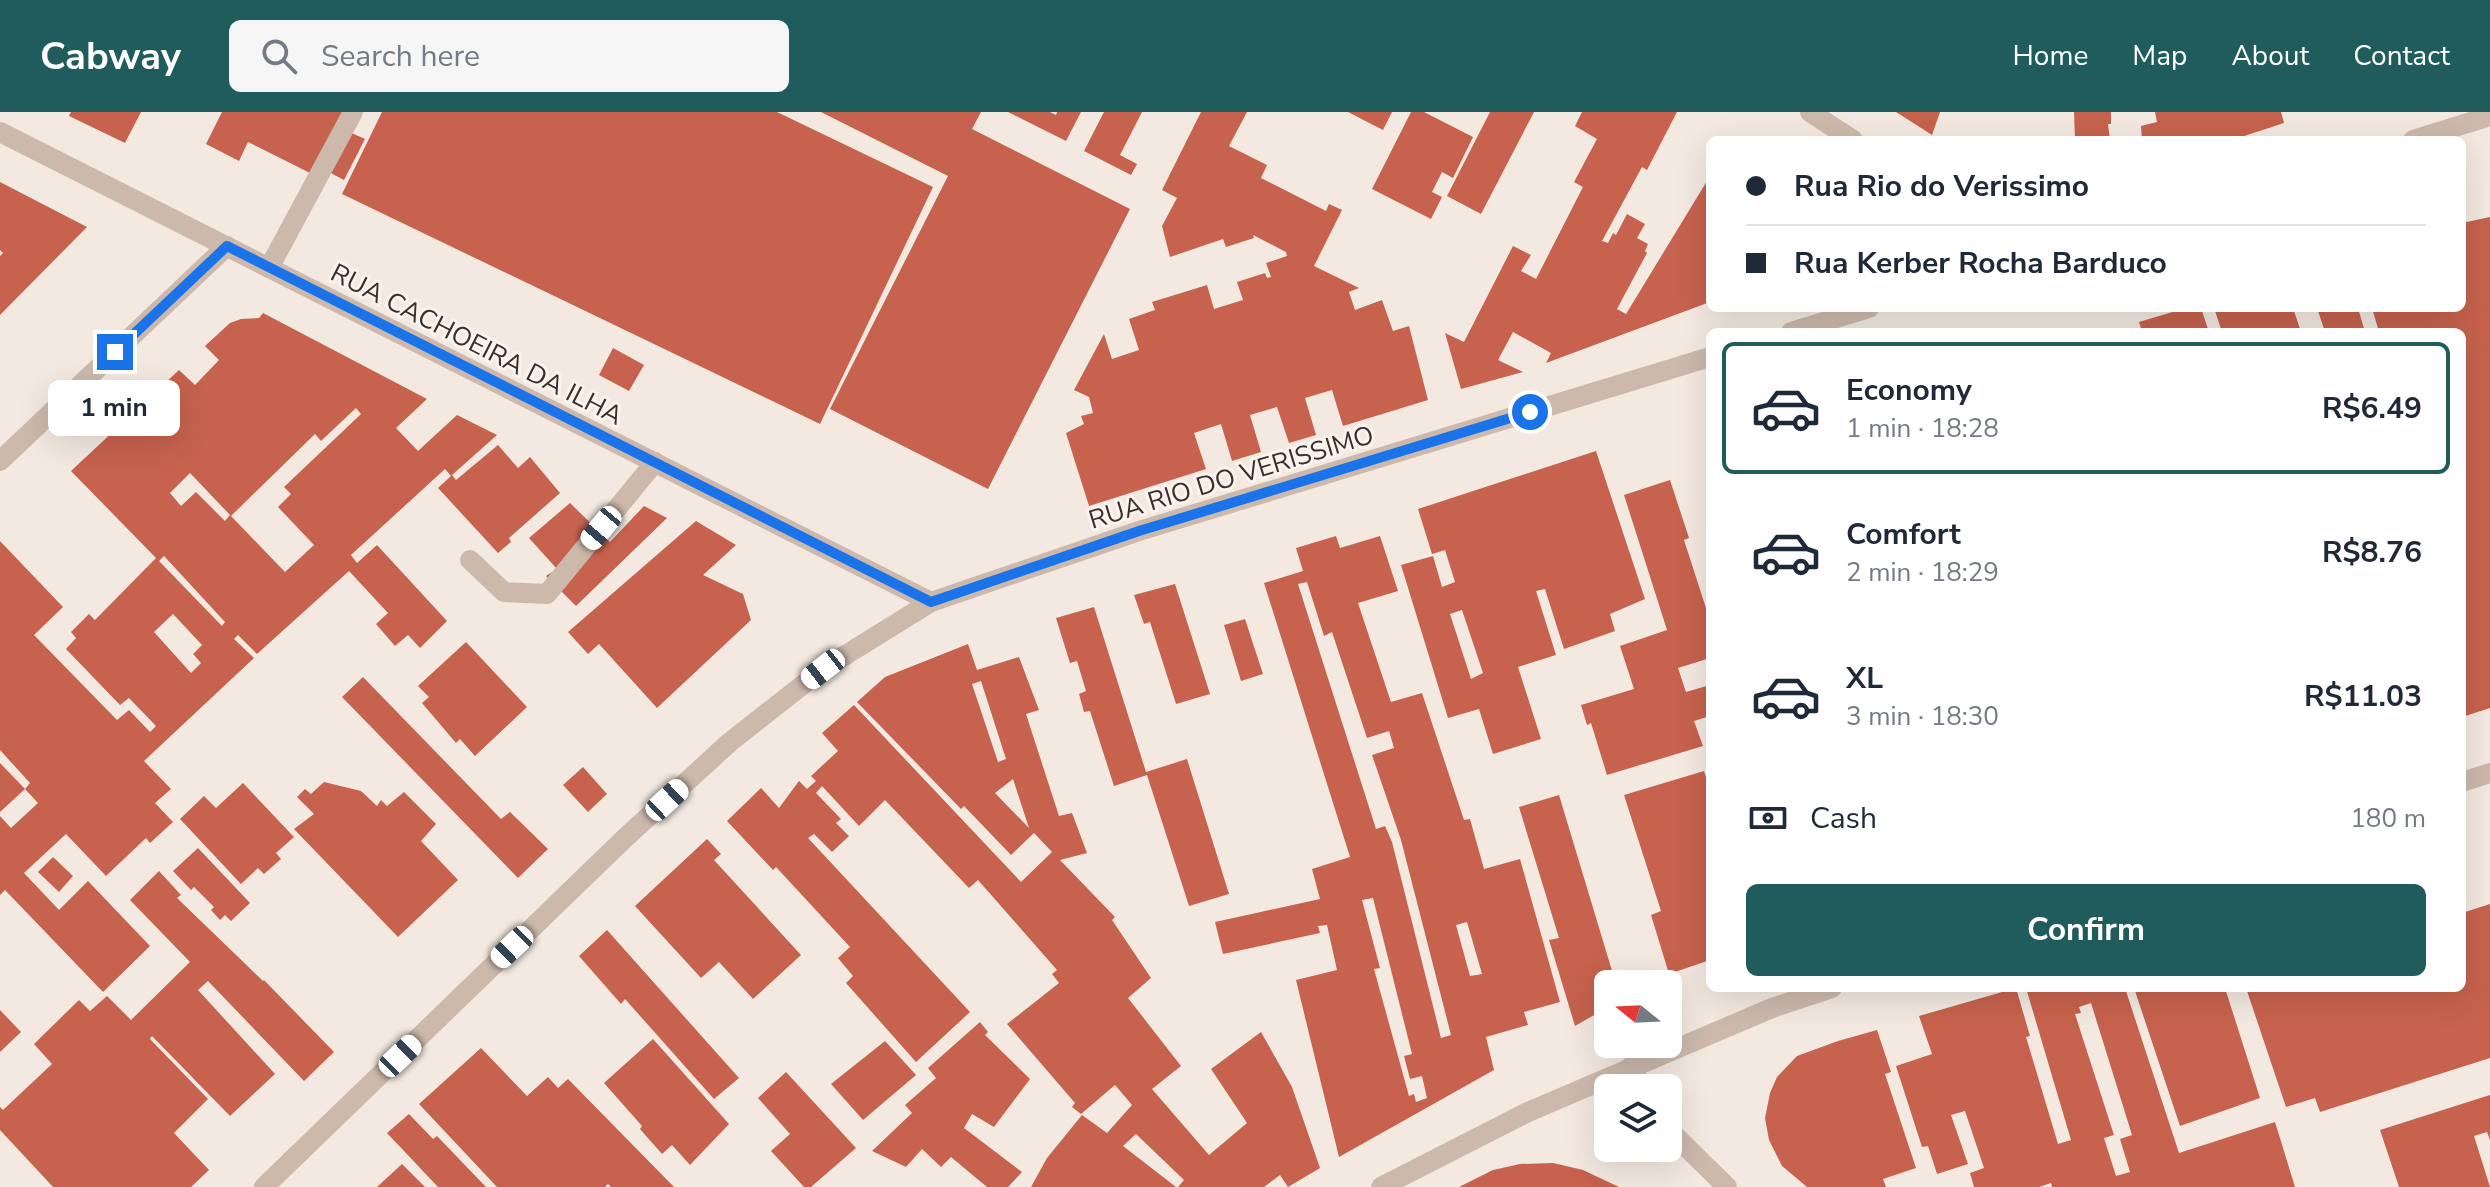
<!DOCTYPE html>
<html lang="en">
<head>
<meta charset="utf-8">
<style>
	body { margin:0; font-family:"Nunito Sans",sans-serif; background:#f6f6f7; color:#1f2937; height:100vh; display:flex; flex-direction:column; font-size:30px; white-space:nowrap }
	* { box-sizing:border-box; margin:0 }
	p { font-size:26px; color:#747a83 }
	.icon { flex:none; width:44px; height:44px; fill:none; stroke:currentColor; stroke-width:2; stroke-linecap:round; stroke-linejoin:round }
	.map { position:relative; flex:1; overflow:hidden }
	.side { position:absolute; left:1706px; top:216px; width:760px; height:664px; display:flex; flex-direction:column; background:#fff; border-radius:12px; box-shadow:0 8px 32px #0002 }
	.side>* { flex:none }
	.top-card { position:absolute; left:1706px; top:24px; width:760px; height:176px; border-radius:12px; box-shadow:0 8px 32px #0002; display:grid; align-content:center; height:176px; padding:0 40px; background:#fff }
	.needle { width:52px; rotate:288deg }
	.fabs { position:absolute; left:1594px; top:858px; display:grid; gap:16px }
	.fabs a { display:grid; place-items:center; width:88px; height:88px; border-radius:12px; background:#fff; box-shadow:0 8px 32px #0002; font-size:40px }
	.end { position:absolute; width:36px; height:36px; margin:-18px; border:10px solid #1a73e8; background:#fff; box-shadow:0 0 0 4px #fff }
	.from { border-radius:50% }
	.bubble { position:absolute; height:56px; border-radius:12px; background:#fff; box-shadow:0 8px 32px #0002; font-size:26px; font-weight:700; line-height:56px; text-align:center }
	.car { position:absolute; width:24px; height:48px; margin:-24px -12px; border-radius:10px; box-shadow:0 0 6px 2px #0007; background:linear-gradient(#fff 24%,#345 0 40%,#fff 0 76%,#345 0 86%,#fff 0) }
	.top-card b { display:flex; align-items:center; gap:28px; height:76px; font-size:30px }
	.top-card b+b { border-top:2px solid #e0e1e3 }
	.top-card i { width:20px; height:20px; background:#1f2937 }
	ul { padding:14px 0 0; list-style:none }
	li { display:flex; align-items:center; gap:24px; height:132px; margin:0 16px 12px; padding:0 24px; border:4px solid transparent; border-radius:12px }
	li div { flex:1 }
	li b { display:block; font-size:30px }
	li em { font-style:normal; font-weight:700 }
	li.on { border-color:#205c5c }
	li>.icon { width:72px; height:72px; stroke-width:1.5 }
	.pay { display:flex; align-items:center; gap:20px; height:88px; padding:0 40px; font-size:30px }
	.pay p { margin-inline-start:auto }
	.cta { display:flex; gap:16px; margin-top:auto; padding:16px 40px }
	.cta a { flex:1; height:92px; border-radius:12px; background:#205c5c; color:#fff; font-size:32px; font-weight:700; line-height:92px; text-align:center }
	header { display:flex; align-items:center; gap:48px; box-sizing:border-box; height:112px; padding:0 40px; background:#205c5c; color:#fff }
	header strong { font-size:38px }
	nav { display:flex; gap:44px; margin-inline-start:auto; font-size:28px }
	.search { width:560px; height:72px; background:#f6f6f7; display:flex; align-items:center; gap:20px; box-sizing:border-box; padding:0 28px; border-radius:12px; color:#747a83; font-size:30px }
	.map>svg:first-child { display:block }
	.building { fill:#c6624d; fill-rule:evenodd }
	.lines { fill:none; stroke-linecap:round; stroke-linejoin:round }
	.minor { stroke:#ccb9ac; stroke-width:20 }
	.route { stroke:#1a73e8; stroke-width:10 }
	.labels { text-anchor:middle; stroke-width:6; stroke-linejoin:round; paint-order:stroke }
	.street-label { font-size:26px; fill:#3a2f2b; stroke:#fbf4ee }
</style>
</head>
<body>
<header>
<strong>Cabway</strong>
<div class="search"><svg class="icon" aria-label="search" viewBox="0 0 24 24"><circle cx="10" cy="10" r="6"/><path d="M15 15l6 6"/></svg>Search here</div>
<nav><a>Home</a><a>Map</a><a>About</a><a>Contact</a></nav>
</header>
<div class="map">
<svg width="2490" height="1075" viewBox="0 0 2490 1075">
	<rect width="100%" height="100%" fill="#f3e9e1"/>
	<g class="building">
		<path d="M71,0H141L125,31L69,4Z"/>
		<path d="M222,0H344L312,62L248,30L239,49L206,32Z"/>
		<path d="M382,0H777L933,75L820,312L342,82Z"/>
		<path d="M821,0H981L972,17L1130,97L988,377L830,297L948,64Z"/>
		<path d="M1008,0H1050L1056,3L1057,0H1081L1066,29Z"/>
		<path d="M1104,0H1142L1120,43L1137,52L1131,63L1084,39Z"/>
		<path d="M1201,0H1247L1229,34L1267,53L1261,66L1326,99L1329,92L1342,98L1314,154L1359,176L1349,180L1355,198L1382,188L1393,219L1409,214L1428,288L1343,314L1332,278L1305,286L1316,323L1289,331L1277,295L1250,303L1261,340L1232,349L1221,312L1194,321L1206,357L1089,394L1066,321L1084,312L1081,304L1093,301L1089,285L1074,278L1104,222L1112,247L1139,238L1129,207L1155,198L1152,190L1207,173L1214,197L1243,188L1237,170L1265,161L1267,166L1271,165L1266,151L1287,144L1286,140L1253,123L1254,126L1226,135L1223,127L1170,145L1162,114L1177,86L1162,78Z"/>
		<path d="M1348,0H1392L1383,18Z"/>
		<path d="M1411,0H1424L1473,25L1453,66L1442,60L1432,80L1442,85L1431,107L1372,77Z"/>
		<path d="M1490,0H1534L1481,102L1447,84Z"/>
		<path d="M1582,0H1677L1647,58L1642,55L1602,129L1608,131L1613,121L1616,123L1627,102L1645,112L1637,126L1648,132L1645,139L1647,141L1617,197L1626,202L1710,64V190L1546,251L1551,241L1513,220L1498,248L1523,260L1461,277L1445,221L1464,230L1513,134L1531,143L1521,159L1536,167L1583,75L1574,70L1597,27L1575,14Z"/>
		<path d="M1896,0H1940L1932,23Z"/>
		<path d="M2074,0H2111V12H2108L2110,28H2075Z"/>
		<path d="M2155,0H2281L2284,11L2232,28H2142L2141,14L2157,10Z"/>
		<path d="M347,19L365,27L344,68L327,59Z"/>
		<path d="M0,70L87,115L0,203V144L3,141L0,138Z"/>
		<path d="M2490,105V596L2462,605V220H2379L2372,196H2462V111Z"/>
		<path d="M2186,196H2201L2209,220H2142L2139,210Z"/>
		<path d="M2214,196H2293L2301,220H2222Z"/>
		<path d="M2317,196H2358L2365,220H2325Z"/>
		<path d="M263,201L427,287L396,316L418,339L457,303L497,323L452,363L456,368L498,333L518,356L530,345L560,381L509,426L511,430L498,441L438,376L451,364L445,357L351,443L357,451L377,433L447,509L420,536L408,523L395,534L376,512L388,501L349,459L257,542L238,523L234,527L254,546L144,649L171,677L155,691L173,710L150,731L146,726L106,764L66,722L24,761L59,798L88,769L150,834L103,880L5,778L0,783V704L11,716L38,691L25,677L30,671L0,638V429L63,495L34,523L117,608L129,598L150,620L156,614L129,586L120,593L66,537L76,526L71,520L89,502L95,508L156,446L71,359L179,258L195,273L219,248L205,234L230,211L241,207L259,206ZM356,296L361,302L284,375L291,382L278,395L314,433L285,460L231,404L315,322L321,329ZM190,361L230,403L225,409L196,380L181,394L170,381ZM164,444L225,510L222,514L159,449ZM173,502L202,533L193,542L201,551L191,561L154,520Z"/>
		<path d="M613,236L644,253L629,279L599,263Z"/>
		<path d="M1596,339L1645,487L1610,502L1615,519L1564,537L1545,477L1536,479L1556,543L1518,555L1541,627L1493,642L1479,597L1448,606L1401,453L1433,444L1442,475L1455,470L1445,438L1432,442L1418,397ZM1462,498L1483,561L1471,567L1450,502Z"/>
		<path d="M1670,368L1689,426L1684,428L1706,496L1710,495V546L1678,556L1686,580L1710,573V604L1694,609L1703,634L1607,663L1591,611L1587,613L1581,593L1634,577L1620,534L1667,518L1624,383Z"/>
		<path d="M570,391L610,430L644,394L667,406L576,494L546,464L557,457L529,426Z"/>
		<path d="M696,409L736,433L703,463L743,482L751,508L657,596L599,532L588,542L568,520Z"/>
		<path d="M1336,424L1340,436L1380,424L1398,479L1358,491L1391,590L1422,581L1464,708L1470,707L1484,757L1520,747L1560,890L1524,900L1528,913L1486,925L1494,958L1339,1045L1296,868L1337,858L1327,813L1318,814L1320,821L1223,842L1215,810L1320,787L1312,757L1350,745L1264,471L1303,459L1296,436ZM1307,470L1324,524L1332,520L1367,626L1389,619L1394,636L1372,643L1401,728L1451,923L1441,926L1392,730L1385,714L1376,717L1298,472ZM1373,786L1412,942L1404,944L1410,967L1422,964L1427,986L1416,990L1414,982L1409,984L1374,857L1380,856L1362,788ZM1467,810L1482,862L1470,864L1456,813Z"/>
		<path d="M1175,472L1210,582L1176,592L1150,510L1144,512L1134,483Z"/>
		<path d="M1094,495L1146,660L1187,647L1229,782L1189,794L1147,663L1114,674L1090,599L1084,600L1079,582L1086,579L1077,549L1070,551L1056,506Z"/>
		<path d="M1245,507L1263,562L1241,569L1224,513Z"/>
		<path d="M466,530L527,595L475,644L460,627L456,631L422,591L429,585L418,574Z"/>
		<path d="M968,532L977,558L1019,545L1039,598L1026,602L1059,704L1072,701L1087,741L1060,748L1115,805L1112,808L1151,866L1128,886L1181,954L1152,977L1209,1043L1247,1011L1211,957L1261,920L1292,975L1320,1056L1288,1075L1280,1063L1264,1075H1178L1184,1068L1136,1022L1123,1034L1176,1075H1031L1047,1046L1082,1003L1107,1021L1132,993L1115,973L1081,1002L1072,995L1075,991L1007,912L1059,871L1052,862L1057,858L978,768L969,776L885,688L859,714L822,674L816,681L841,707L836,711L849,724L832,740L814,722L808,726L970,900L916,950L846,871L853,864L838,846L850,835L776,755L773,758L727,709L761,676L779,696L799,669L807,677L816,669L811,664L838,639L822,621L854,593L1021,770L1052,740L1034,721L1011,743L964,694L961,697L857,590L885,565ZM981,569L1006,647L998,650L972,572ZM1013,667L1029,716L995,681Z"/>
		<path d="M363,565L501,707L510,700L548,737L518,766L342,585Z"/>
		<path d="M0,651L25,677L0,700Z"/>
		<path d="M583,655L607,682L588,700L563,673Z"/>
		<path d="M1704,659L1710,678V848L1669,862L1651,803L1661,799L1624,683Z"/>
		<path d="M324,670L361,679L377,694L381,688L387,694L404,680L436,712L421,729L458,768L398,825L294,717L314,702L297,685L305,677L311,682Z"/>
		<path d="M243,671L294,725L276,741L281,747L264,762L258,756L241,772L180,707L204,684L216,696Z"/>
		<path d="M1559,683L1616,872H1608V895L1575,914L1549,828L1559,826L1519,695Z"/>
		<path d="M707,727L721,742L714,748L801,843L753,887L719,850L701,866L635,794Z"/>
		<path d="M198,736L250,791L231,809L225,803L220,808L211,798L214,795L194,775L191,778L173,759Z"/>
		<path d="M53,745L73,764L59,780L38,760Z"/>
		<path d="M159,759L181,783L177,786L263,869L264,868L334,940L304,969L208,869L198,878L275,962L230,1004L152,924L150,927L208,987L174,1021L209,1058L191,1075H53L0,1018V995L3,998L52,952L34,932L79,888L90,899L107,884L131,908L190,850L130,788Z"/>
		<path d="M2490,792V946L2320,1000L2315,986L2286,995L2246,876H2462V801Z"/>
		<path d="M607,818L739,966L714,987L625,887L621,892L579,844Z"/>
		<path d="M2016,876L2030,924L2026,925L2058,1032L2071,1028L2026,876H2125L2179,1041L2275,1010L2295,1075H2052L2051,1071L2039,1075H1974L1970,1061L1984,1056L1965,999L1951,1003L1968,1052L1937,1062L1928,1034L1922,1035L1896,954L1932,942L1919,904ZM2091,891L2132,1023L2120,1027L2130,1060L2116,1064L2104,1026L2114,1023L2075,902L2081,901L2079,895Z"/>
		<path d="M2134,876H2225L2260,986L2180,1014Z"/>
		<path d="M0,898L21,920L0,940Z"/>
		<path d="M980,910L988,920L985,923L1030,967L994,1015L972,1002L964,1016L1022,1060L1008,1075H987L951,1045L941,1055L922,1037L906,1055L872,1039L912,1001L905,993L936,966L928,956Z"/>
		<path d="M1877,918L1891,960L1885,962L1916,1056L1883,1067L1886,1075H1807L1782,1054L1769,1028L1765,1006L1770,981L1777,965L1797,944L1838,929Z"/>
		<path d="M653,927L729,1012L690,1053L672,1033L662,1042L640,1017L642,1014L604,971Z"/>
		<path d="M885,929L916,963L863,1008L831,972Z"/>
		<path d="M481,936L527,984L548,965L558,976L568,967L674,1075H611L608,1072L605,1075H497L419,992Z"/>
		<path d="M786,960L856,1036L811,1075H804L771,1039L790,1022L758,986Z"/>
		<path d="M2490,983V1028L2487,1020L2474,1024L2490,1075H2399L2380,1018Z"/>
		<path d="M409,1002L433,1027L437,1024L486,1075H438L387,1021Z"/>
		<path d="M1553,1051L1583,1058L1619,1075H1459L1493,1058L1520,1052Z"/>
		<path d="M402,1052L425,1075H377Z"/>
	</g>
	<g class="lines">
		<g class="minor">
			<path d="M1810,0L1853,28"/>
			<path d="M0,20L931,490"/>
			<path d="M2413,28L2490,4"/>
			<path d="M269,156L353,0"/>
			<path d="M1791,220L1869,196"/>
			<path d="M0,349L227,134"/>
			<path d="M470,448L504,480L547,482L655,350"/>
			<path d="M2462,670L2490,661"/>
			<path d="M1630,955L1643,976"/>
			<path d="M1668,1017L1727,1075"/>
			<path d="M264,1075L625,726L730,630L823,557L931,490L1139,419L1710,245"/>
			<path d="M1381,1075L1528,1000L1772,896L1832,876"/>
		</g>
	</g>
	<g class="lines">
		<path class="route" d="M115,240L227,134L931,490L1139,419L1530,300"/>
	</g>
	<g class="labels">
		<g class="street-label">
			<text transform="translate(477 232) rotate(27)" y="9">RUA CACHOEIRA DA ILHA</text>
			<text transform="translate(1231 365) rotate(-17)" y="9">RUA RIO DO VERISSIMO</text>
		</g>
	</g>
</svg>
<div class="fabs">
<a><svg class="needle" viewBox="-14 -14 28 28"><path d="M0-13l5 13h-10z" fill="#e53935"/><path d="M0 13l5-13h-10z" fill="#747a83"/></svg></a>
<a><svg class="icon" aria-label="layers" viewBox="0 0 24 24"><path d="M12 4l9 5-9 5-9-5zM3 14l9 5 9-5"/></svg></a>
</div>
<i class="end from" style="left:1530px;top:300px"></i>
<i class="end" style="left:115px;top:240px"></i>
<div class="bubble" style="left:48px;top:268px;width:132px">1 min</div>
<i class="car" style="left:601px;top:416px;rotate:220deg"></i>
<i class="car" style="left:823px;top:557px;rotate:232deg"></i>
<i class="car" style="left:667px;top:688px;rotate:47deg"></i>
<i class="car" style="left:512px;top:835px;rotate:226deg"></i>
<i class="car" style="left:400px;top:944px;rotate:46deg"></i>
<div class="top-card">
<b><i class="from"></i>Rua Rio do Verissimo</b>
<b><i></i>Rua Kerber Rocha Barduco</b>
</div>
<section class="side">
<ul>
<li class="on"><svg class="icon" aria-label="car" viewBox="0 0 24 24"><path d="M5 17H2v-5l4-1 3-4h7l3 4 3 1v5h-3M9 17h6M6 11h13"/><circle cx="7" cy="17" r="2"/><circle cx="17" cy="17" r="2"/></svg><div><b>Economy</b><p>1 min · 18:28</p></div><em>R$6.49</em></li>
<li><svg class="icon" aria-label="car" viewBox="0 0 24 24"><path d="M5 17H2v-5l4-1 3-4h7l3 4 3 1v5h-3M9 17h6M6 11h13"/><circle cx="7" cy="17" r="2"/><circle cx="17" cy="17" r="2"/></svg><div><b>Comfort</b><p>2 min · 18:29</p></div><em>R$8.76</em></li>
<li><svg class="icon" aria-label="car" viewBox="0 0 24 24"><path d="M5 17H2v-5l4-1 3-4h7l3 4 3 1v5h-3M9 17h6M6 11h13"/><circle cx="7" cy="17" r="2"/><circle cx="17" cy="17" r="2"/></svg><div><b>XL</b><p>3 min · 18:30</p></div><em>R$11.03</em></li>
</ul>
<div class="pay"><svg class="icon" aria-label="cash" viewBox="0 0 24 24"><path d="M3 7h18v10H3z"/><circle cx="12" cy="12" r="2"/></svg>Cash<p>180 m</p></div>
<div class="cta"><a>Confirm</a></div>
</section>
</div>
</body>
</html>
